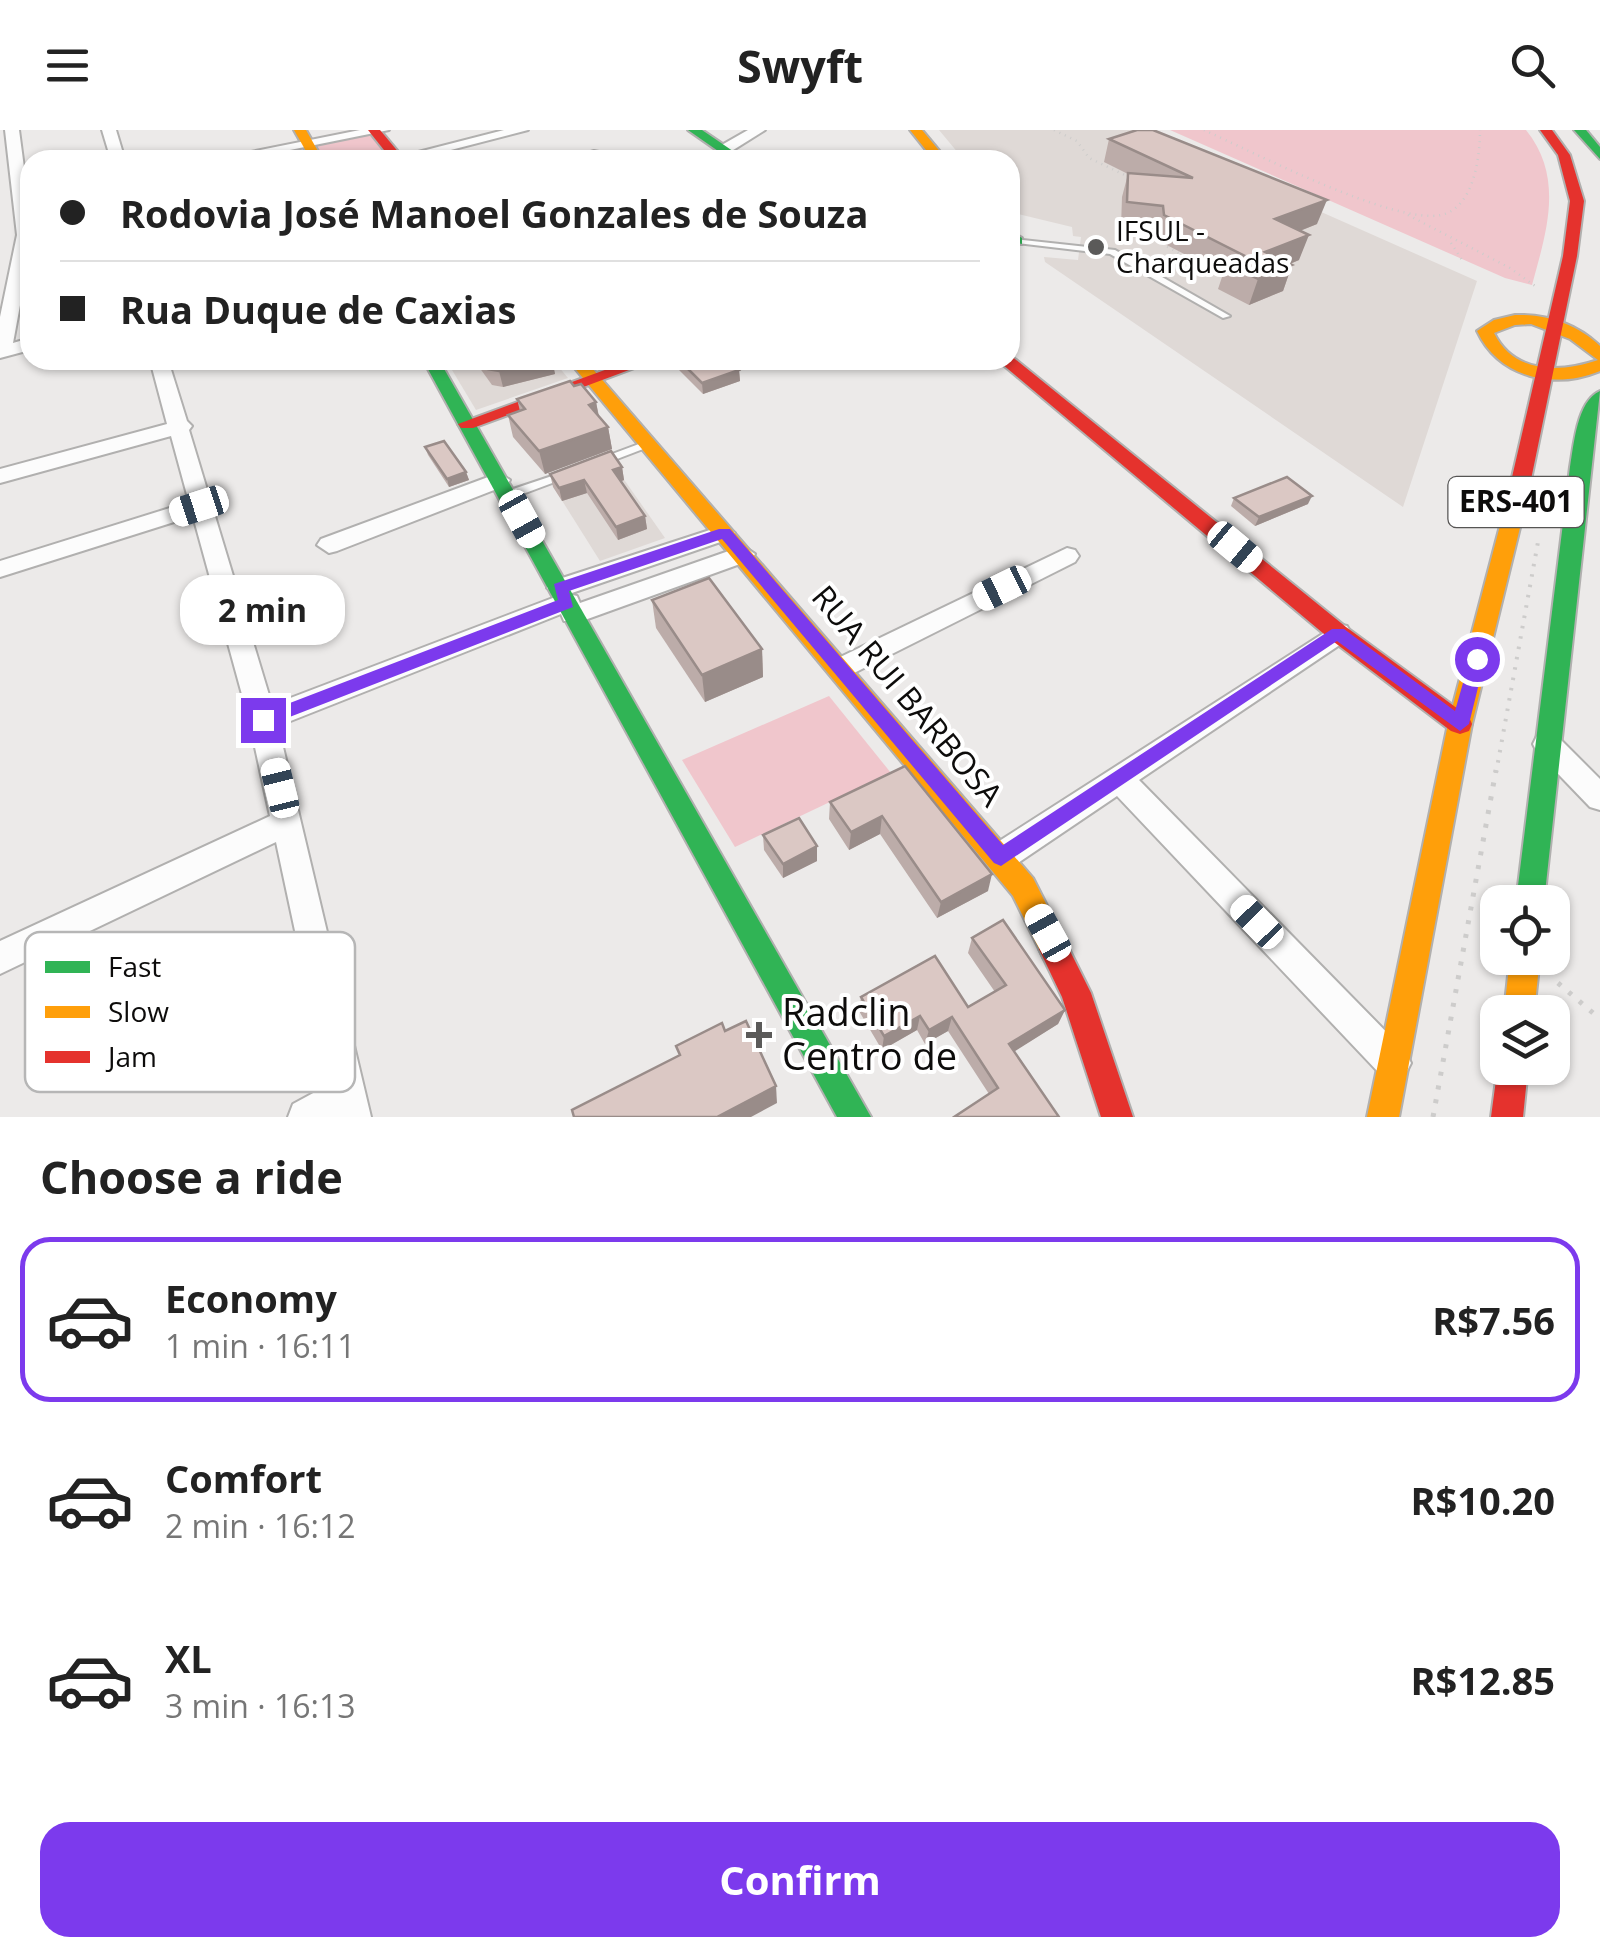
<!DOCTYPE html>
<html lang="en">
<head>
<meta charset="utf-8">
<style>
	body { margin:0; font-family:"Open Sans",sans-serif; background:#f2f2f2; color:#222; height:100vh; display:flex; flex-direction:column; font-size:38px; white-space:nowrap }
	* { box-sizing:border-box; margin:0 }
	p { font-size:32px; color:#767676 }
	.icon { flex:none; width:55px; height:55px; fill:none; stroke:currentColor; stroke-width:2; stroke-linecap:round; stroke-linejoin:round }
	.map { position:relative; height:987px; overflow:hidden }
	.sheet { display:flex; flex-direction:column; background:#fff; flex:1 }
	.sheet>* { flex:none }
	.top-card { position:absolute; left:20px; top:20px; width:1000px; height:220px; border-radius:30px; box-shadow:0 2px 8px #0004; display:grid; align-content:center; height:220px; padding:0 40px; background:#fff }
	.tools { position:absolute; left:1480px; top:755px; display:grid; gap:20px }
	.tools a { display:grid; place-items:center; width:90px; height:90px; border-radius:20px; background:#fff; box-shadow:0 2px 8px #0004; font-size:50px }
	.end { position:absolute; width:45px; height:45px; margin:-22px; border:12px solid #7c3aed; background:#fff; box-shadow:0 0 0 5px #fff }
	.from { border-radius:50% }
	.bubble { position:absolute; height:70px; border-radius:30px; background:#fff; box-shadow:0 2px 8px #0004; font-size:32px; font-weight:700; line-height:70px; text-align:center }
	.car { position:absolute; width:30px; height:60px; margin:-30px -15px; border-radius:12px; box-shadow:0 0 8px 2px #0007; background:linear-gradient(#fff 24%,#345 0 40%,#fff 0 76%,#345 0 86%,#fff 0) }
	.top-card b { display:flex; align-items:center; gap:35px; height:95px; font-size:38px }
	.top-card b+b { border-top:2px solid #e0e0e0 }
	.top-card i { width:25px; height:25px; background:#222 }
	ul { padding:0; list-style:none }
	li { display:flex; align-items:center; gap:30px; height:165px; margin:0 20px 15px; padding:0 20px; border:5px solid transparent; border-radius:30px }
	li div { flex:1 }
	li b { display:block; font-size:38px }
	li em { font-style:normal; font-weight:700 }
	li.selected { border-color:#7c3aed }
	li>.icon { width:90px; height:90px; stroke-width:1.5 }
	h2 { padding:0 40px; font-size:45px; line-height:120px }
	.cta { display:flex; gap:20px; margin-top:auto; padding:20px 40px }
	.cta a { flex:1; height:115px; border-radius:30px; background:#7c3aed; color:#fff; font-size:40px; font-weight:700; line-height:115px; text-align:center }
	header { display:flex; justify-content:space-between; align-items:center; height:130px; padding:0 40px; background:#fff; font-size:45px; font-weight:700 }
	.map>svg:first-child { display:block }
	.built { fill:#dfd9d6 }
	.green { fill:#f0c6cc }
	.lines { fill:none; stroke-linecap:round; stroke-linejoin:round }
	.lane-casing { stroke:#b1b0af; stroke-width:4 }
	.street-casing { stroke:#b1b0af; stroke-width:4 }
	.fast-casing { stroke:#b1b0af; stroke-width:4 }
	.slow-casing { stroke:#b1b0af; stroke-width:4 }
	.jam-casing { stroke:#b1b0af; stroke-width:4 }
	.path-far2 { stroke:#cdcccb; stroke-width:2.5; stroke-dasharray:1 5; stroke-linecap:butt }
	.path-far1 { stroke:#cdcccb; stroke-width:4; stroke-dasharray:2.5 8; stroke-linecap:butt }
	.path { stroke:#cdcccb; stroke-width:5; stroke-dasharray:4 10; stroke-linecap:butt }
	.lane { fill:#fcfcfc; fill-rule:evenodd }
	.street { fill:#fcfcfc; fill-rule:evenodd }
	.fast { fill:#30b455; fill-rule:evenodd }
	.slow { fill:#ff9f0a; fill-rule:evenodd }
	.jam { fill:#e5322d; fill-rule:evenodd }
	.wall { fill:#bcaca9 }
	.shaded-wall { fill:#998c89 }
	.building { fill:#dbc8c4; stroke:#998c89; stroke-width:2.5 }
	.route { fill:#7c3aed }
	.poi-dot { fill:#5b5a59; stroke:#fff; stroke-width:4 }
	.labels { text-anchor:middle; stroke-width:8; stroke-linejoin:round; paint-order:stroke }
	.far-poi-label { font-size:28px; fill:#0d0c0b; stroke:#fff; text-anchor:start }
	.shield { fill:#fff; stroke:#565554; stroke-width:2.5 }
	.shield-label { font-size:30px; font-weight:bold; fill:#0d0c0b }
	.street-label { font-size:32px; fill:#0d0c0b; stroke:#fff }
	.near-poi-label { font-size:38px; fill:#0d0c0b; stroke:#fff; text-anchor:start }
	.key { fill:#fff; stroke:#b6b6b6; stroke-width:2.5 }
	.key-label { font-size:28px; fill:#0d0c0b }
</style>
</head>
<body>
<header><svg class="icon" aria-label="menu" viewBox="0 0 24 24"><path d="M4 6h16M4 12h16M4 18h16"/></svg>Swyft<svg class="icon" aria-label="search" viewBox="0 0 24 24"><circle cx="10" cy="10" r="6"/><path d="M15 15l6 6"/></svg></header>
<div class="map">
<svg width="1600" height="987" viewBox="0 0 1600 987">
	<rect width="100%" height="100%" fill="#eceae9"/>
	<g class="built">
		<path d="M939,0H1136L1477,151L1403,377L1045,132L1044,127L1078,130L1081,107L1073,106L1072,97L1010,82V30H964Z"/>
		<path d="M446,230H553L568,248L476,280Z"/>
		<path d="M618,341L665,408L600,431L556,361Z"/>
	</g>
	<g class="green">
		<path d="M1170,0H1526C1565,48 1546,103 1532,155L1505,148Z"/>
		<path d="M370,5L392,30H323L314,15Z"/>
		<path d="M829,566L891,643L735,717L682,630Z"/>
	</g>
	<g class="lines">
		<defs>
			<g id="lane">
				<path d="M1014,109L1115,120L1230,186L1223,188L1110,124L1017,113H1014Z"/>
				<path d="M647,311L652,314L651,316L604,334L600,335L595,332L596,330Z"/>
				<path d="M567,341L571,342L572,344L571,346L512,368H504L503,365L504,362Z"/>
			</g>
			<g id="street">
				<path d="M5,0H19L30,83V121L13,213L30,208V220L0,228V187L17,105Z"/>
				<path d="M102,0H116L125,30H111Z"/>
				<path d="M360,0H389L241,30H211Z"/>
				<path d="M504,0H528L412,30L391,29Z"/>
				<path d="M748,0H765L730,22H720V16Z"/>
				<path d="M594,21L599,22V28L564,30Z"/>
				<path d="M150,230H168L187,291L192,296L189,300L272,575L558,466L547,458L550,452L716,398L724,395L735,403L732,408L569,464L577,466L580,473L743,416L755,424L751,430L582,491H564L561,484L278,596L371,987H288L293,974L328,955L276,712L0,844V811L270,686L249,590L193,386L0,447V431L189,372L171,306L0,353V339L167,294Z"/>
				<path d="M499,343L510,350L507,355L337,421L329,423L317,415L321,409Z"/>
				<path d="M1067,418L1075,420L1079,426L1075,432L850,545H832L828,538L832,531Z"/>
				<path d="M1338,494L1347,496L1351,503L1347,510L1139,650L1405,921L1411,933L1405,945L1393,951L1381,945L1117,666L1012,737L1001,741L990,737L986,727L990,717Z"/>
				<path d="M1547,603L1557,606L1600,649V680L1590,677L1537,622L1533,614L1537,606Z"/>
			</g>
			<g id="fast">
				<path d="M688,0H702L746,30H731Z"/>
				<path d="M1574,0H1586L1600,17V29Z"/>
				<path d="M1010,101L1022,108V114L1010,112Z"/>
				<path d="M423,230H439L871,987H837Z"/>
				<path d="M1600,261L1544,772H1516L1570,337C1574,314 1577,271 1600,261Z"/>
			</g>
			<g id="slow">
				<path d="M294,0H306L323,30H311Z"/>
				<path d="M910,0H922L947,30H934Z"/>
				<path d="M1515,185C1547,184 1577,194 1600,216V241C1554,260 1499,248 1477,201L1494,190ZM1531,194L1570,209L1598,230C1560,243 1514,244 1494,203L1515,195Z"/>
				<path d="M568,230H585L1033,748L1069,819L1064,829L1054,833L1044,829L1013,766Z"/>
				<path d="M1517,363L1527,369L1472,594L1399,987H1367L1448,594L1507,369Z"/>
				<path d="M1510,828H1540L1534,882H1504Z"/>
			</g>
			<g id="jam">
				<path d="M368,0H380L405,30H392Z"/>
				<path d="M1540,0H1552L1570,25L1584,71L1577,126L1527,369L1517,375L1507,369L1563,126L1570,71L1558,25Z"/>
				<path d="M1010,225L1346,497L1469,587L1472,594L1469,601L1460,604L1451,601L1330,509L1002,234L1000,230H1010Z"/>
				<path d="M632,230H656L473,298H461L458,294Z"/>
				<path d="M1054,805L1064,809L1091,863L1133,987H1101L1062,867L1039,819L1044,809Z"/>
				<path d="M1498,935V938H1528L1523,987H1491Z"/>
			</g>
		</defs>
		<use href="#lane" class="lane-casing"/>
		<use href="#street" class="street-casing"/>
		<use href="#fast" class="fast-casing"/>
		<use href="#slow" class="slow-casing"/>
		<use href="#jam" class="jam-casing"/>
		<g class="path-far2">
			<path d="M1054,0L1077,11L1089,28L1129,47"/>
			<path d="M1204,0C1251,21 1394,95 1441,85C1474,78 1480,27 1480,0"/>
			<path d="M1408,85L1510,138L1538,158"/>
			<path d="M1121,96V101L1154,104"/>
			<path d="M1154,99L1157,111L1213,142L1221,139"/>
			<path d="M1451,113L1462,130"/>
		</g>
		<path class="path-far1" d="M1496,643L1538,412"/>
		<g class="path">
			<path d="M1558,853L1600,889"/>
			<path d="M1433,987L1496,640"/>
		</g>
		<use href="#lane" class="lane"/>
		<use href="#street" class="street"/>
		<use href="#fast" class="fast"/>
		<use href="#slow" class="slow"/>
		<use href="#jam" class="jam"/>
	</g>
	<g class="wall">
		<path d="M1109,9L1317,94L1300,101L1299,130L1290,134L1292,135L1283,161L1249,175L1218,159L1223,144L1157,110V100L1121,97L1122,67L1128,44L1104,32Z"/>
		<path d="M474,230H552L555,244L503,257L492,255Z"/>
		<path d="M669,230H729L739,240L740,251L703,264Z"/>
		<path d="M574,256L596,272L599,286L608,297L612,319L545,344L513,307L508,285L520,281L517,269Z"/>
		<path d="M425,317L466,342L469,350L449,357L428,325Z"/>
		<path d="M622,337L624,350L621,352L645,386L647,399L618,410L587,363L562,371L553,357L550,344Z"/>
		<path d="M1234,368L1308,374L1255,396L1231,376Z"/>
		<path d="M652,470L762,519L763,547L705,572L656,498Z"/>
		<path d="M905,636L988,761L937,788L880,704L849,720L829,689L830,672Z"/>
		<path d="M763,705L817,731L783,748L764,720Z"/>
		<path d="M972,808L1065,880L1058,894L1014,921L1059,987L989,964L948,901L925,914L917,900L882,920L859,881L861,867L968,877L995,862L968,823Z"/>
	</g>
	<g class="shaded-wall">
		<path d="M1327,70L1317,94L1267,114L1275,89Z"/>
		<path d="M1309,105L1299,130L1256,148L1265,122Z"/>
		<path d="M1292,135L1283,161L1249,175L1258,149Z"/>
		<path d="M543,230H552L555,244L503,257L499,241Z"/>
		<path d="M739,240L740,251L703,264L702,253Z"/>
		<path d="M596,272L600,294L589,275Z"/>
		<path d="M608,297L612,319L545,344L539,321Z"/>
		<path d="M622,337L624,350L615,353L613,340Z"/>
		<path d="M466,342L469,350L449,357L447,349Z"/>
		<path d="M584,350L587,363L562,371L559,358Z"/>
		<path d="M1312,366L1308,374L1255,396L1259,387Z"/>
		<path d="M645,386L647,399L618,410L616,397Z"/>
		<path d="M762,519L763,547L705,572L702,545Z"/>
		<path d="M882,686L880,704L849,720L851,702Z"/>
		<path d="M817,716V731L783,748V734Z"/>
		<path d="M992,744L988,761L937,788L941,772Z"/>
		<path d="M1065,880L1058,894L1004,928L1009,914Z"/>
		<path d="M920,886L917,900L882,920L884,906Z"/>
		<path d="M952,887L948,901L925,914L929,900Z"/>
		<path d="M776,956L777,973L751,987H717Z"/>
	</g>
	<g class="building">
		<path d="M1137,0H1153L1327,70L1275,89L1309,105L1265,122L1292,135L1258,149L1226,134L1245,126L1164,85L1163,76L1127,72L1128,43L1193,48L1109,9Z"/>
		<path d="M481,230H543L499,241L488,239Z"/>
		<path d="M679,230H729L739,240L702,253Z"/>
		<path d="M570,251L574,256L581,254L596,272L589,275L608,297L539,321L508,285L525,279L517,269Z"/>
		<path d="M444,311L466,342L447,349L425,317Z"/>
		<path d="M611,321L622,337L613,340L645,386L616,397L584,350L559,358L550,344Z"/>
		<path d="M1287,347L1312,366L1259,387L1234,368Z"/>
		<path d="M709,448L762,519L702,545L652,470Z"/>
		<path d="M905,636L992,744L941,772L882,686L851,702L830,672Z"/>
		<path d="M799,688L817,716L783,734L763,705Z"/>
		<path d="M1003,790L1065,880L1009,914L1059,987H954L998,958L952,887L929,900L920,886L884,906L861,867L935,826L968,877L1006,855L972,808Z"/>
		<path d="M746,891L776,956L717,987H574L572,980L680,925L676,916L722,893L725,901Z"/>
	</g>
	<path class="route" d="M719,399H730L1003,715L1332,499H1344L1455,581L1471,525H1483L1485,529L1469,594L1460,601L1337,511L1001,736L994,733L722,409L569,461L573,477L269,595L263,598L254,590L256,586L558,470L554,454Z"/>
	<g class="poi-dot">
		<circle cx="1096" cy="117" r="10"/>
		<path d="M754 890h10v10h10v10h-10v10h-10v-10h-10v-10h10z"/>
	</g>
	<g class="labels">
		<g class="far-poi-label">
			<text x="1116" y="111">IFSUL -<tspan x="1116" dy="32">Charqueadas</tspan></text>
		</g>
		<rect class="shield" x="1448.5" y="347" width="135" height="50" rx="8"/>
		<g class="shield-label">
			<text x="1516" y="382">ERS-401</text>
		</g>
		<g class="street-label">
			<text transform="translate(907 566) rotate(50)" y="11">RUA RUI BARBOSA</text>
		</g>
		<g class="near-poi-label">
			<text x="782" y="896">Radclin<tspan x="782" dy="44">Centro de</tspan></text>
		</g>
	</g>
	<rect x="25" y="802" width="330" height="160" rx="15" class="key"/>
	<rect x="45" y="831" width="45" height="12" fill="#30b455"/>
	<rect x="45" y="876" width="45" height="12" fill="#ff9f0a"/>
	<rect x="45" y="921" width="45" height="12" fill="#e5322d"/>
	<g class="key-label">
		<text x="108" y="847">Fast</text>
		<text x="108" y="892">Slow</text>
		<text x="108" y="937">Jam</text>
	</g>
</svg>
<div class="tools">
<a><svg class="icon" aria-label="locate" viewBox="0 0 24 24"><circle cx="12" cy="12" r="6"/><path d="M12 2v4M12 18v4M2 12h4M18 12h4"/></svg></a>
<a><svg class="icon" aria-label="layers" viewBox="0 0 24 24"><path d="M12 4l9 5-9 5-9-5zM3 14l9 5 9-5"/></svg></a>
</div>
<i class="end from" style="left:1477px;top:529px"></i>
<i class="end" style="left:263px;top:590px"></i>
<div class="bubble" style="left:180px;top:445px;width:165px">2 min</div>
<i class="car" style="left:199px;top:376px;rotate:252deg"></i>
<i class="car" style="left:522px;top:389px;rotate:151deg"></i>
<i class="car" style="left:1235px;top:417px;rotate:130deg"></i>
<i class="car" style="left:1002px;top:458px;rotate:244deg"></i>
<i class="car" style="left:280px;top:658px;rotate:346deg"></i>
<i class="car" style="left:1257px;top:792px;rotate:316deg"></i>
<i class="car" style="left:1048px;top:803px;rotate:331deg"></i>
<div class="top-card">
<b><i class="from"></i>Rodovia José Manoel Gonzales de Souza</b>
<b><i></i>Rua Duque de Caxias</b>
</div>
</div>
<section class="sheet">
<h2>Choose a ride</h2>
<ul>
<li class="selected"><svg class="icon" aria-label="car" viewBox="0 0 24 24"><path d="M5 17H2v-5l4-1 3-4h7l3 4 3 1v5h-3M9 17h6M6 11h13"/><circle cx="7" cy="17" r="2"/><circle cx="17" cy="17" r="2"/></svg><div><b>Economy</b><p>1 min · 16:11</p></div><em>R$7.56</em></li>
<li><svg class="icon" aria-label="car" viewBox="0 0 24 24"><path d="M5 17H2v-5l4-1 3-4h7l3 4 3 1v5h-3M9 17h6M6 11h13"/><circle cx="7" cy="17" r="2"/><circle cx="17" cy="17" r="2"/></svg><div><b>Comfort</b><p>2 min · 16:12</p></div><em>R$10.20</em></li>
<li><svg class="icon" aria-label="car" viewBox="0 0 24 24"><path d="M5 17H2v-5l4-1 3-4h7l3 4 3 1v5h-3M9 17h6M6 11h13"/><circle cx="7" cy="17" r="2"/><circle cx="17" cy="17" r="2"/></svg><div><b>XL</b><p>3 min · 16:13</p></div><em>R$12.85</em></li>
</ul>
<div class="cta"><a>Confirm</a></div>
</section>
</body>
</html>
